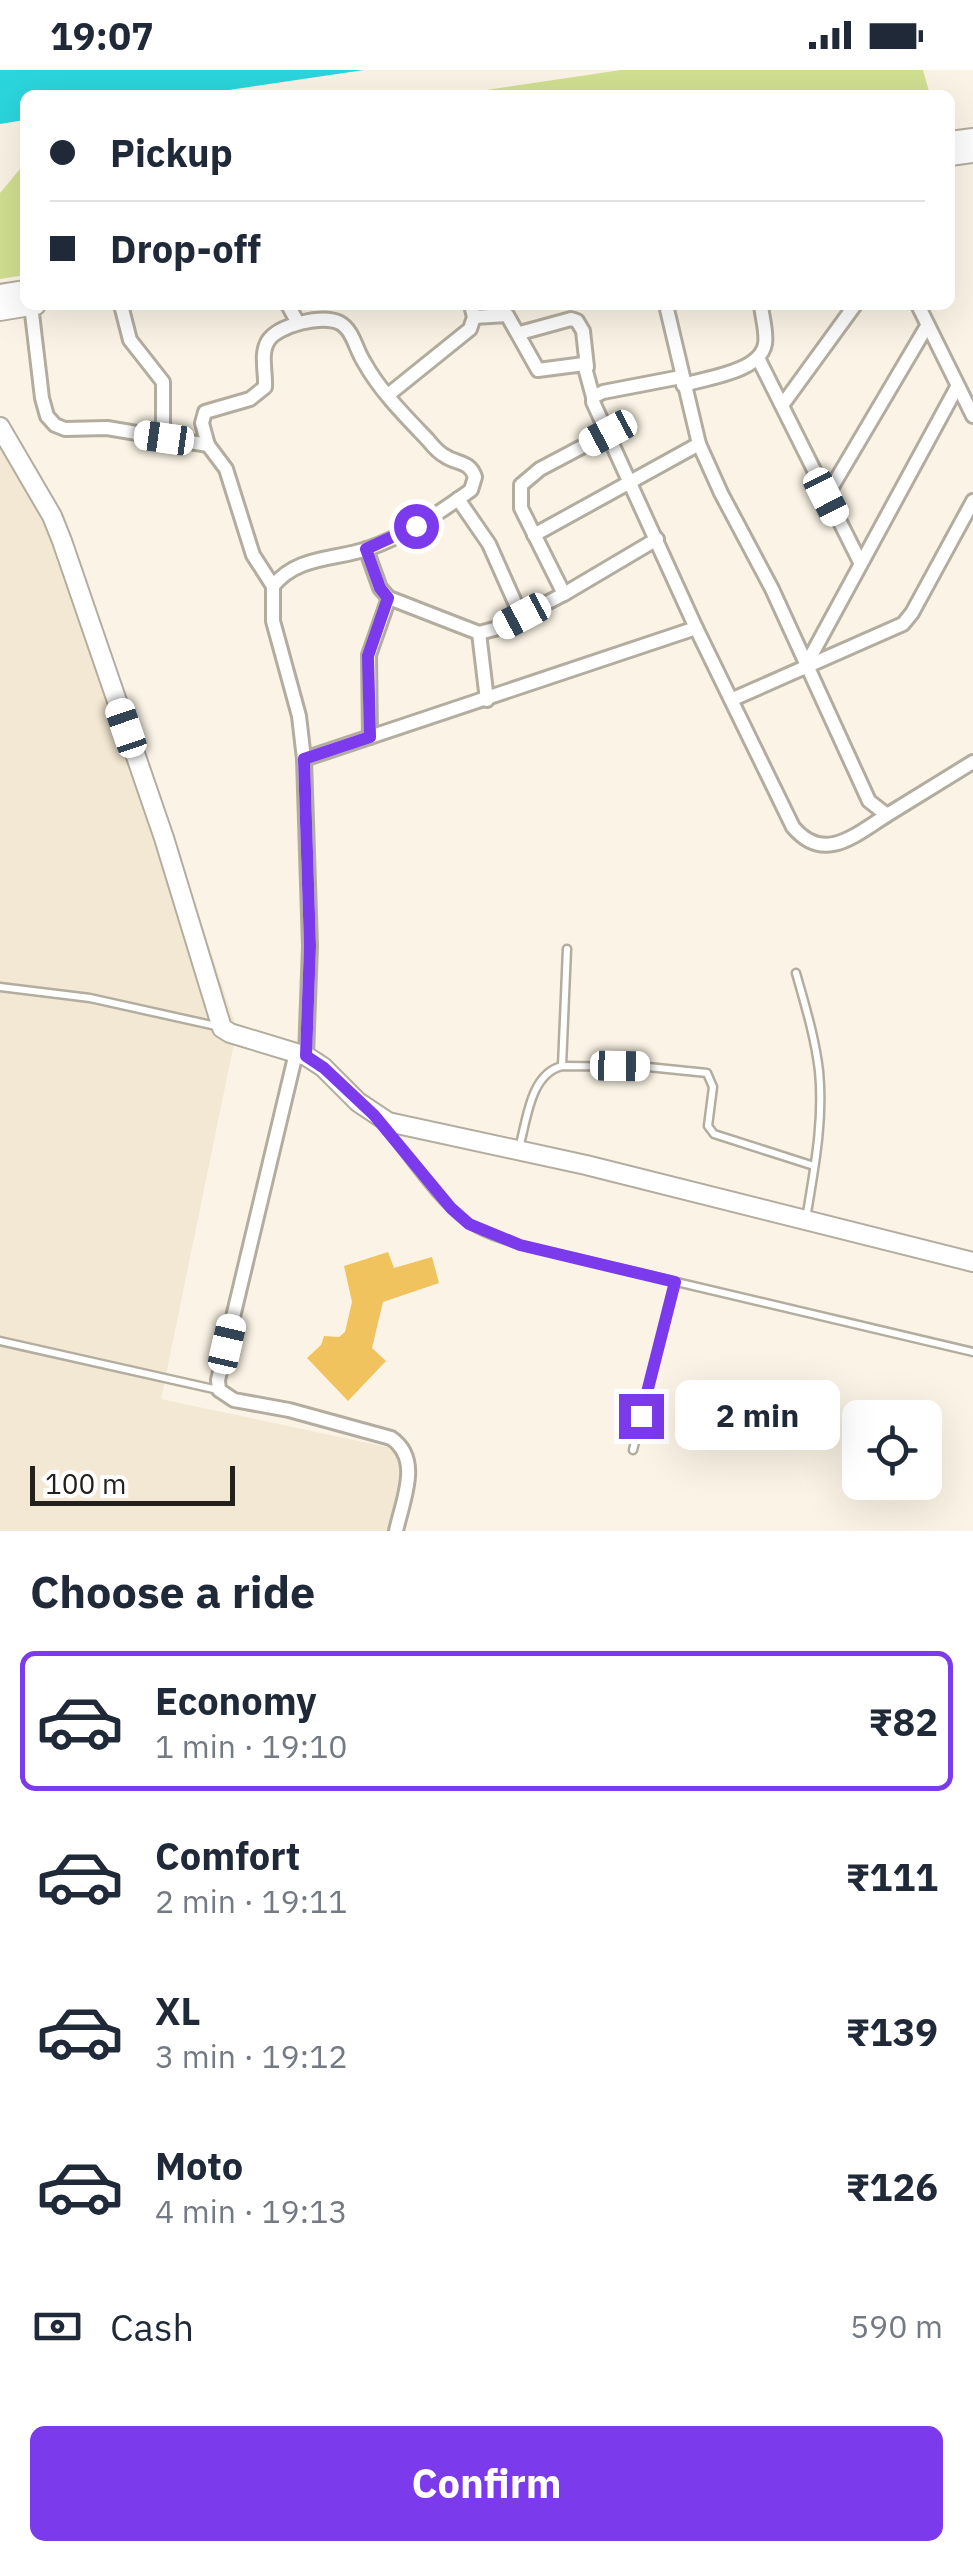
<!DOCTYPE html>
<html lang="en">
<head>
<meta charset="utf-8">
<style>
	body { margin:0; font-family:"IBM Plex Sans",sans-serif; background:#f2f2f3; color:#1f2937; height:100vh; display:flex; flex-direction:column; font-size:38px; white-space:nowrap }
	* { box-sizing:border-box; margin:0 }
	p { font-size:32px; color:#747a83 }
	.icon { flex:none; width:55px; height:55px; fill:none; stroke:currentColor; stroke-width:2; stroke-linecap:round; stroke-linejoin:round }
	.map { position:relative; height:1461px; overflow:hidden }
	.details { display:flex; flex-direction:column; background:#fff; flex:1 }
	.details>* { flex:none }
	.hud { position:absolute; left:20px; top:20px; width:935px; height:220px; border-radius:15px; box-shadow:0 10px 40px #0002; display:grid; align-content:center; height:220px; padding:0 30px; background:#fff }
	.tools { position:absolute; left:842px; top:1330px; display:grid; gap:20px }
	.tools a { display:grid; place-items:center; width:100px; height:100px; border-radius:15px; background:#fff; box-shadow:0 10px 40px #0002; font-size:50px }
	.scale { position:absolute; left:30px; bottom:25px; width:205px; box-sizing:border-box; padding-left:10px; border:5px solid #24211c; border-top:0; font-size:28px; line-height:35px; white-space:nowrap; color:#24211c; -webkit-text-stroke:8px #fff; paint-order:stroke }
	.end { position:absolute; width:45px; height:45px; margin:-22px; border:12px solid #7c3aed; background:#fff; box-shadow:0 0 0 5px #fff }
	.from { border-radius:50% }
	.bubble { position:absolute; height:70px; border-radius:15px; background:#fff; box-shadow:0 10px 40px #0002; font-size:32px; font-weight:700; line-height:70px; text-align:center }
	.car { position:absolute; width:30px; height:60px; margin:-30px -15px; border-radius:12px; box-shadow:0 0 8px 2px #0007; background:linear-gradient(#fff 24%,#345 0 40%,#fff 0 76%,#345 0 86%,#fff 0) }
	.hud b { display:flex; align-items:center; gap:35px; height:95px; font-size:38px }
	.hud b+b { border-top:2px solid #e0e1e3 }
	.hud i { width:25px; height:25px; background:#1f2937 }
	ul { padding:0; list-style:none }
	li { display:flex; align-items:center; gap:30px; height:140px; margin:0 20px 15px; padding:0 10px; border:5px solid transparent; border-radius:15px }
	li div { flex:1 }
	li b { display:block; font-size:38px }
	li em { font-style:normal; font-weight:700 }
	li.active { border-color:#7c3aed }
	li>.icon { width:90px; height:90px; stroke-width:1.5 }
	h2 { padding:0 30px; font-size:45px; line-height:120px }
	.pay { display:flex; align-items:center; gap:25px; height:110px; padding:0 30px; font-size:38px }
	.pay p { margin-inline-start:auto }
	.action { display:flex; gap:20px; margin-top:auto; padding:20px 30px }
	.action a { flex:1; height:115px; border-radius:15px; background:#7c3aed; color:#fff; font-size:40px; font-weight:700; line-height:115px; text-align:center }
	.status { display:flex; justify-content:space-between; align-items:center; height:70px; padding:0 50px; background:#fff; direction:ltr }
	.status svg { height:28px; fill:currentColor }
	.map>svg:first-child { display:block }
	.built { fill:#f3e8d3 }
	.green { fill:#d1e091 }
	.water { fill:#2ad6dc }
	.building { fill:#f1c35e }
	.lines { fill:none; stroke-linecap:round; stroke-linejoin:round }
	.lane-casing { stroke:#b3ad9f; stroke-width:11 }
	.street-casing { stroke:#b3ad9f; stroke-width:18 }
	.secondary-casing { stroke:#b3ad9f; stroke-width:22 }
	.lane { stroke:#fff; stroke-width:6 }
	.street { stroke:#fff; stroke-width:12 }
	.secondary { stroke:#fff; stroke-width:18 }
	.route { stroke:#7c3aed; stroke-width:12 }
</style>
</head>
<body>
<div class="status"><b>19:07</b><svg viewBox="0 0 49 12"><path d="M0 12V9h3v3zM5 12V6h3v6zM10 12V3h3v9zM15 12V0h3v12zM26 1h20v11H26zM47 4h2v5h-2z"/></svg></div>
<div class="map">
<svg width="973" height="1461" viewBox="0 0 973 1461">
	<rect width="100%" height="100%" fill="#fbf4e6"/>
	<path class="built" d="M0,357L64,444L237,959L161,1329L415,1383L397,1461H0Z"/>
	<g class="green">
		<path d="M621,0H923L930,25H453Z"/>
		<path d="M25,93V205L0,209V123Z"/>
	</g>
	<path class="water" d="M0,0H364L195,25H25V50L0,54Z"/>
	<path class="building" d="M388,1182L394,1198L432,1187L439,1213L383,1232L372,1278L386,1291L348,1331L307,1288L321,1275L324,1266L339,1267L345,1262L352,1232L344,1196Z"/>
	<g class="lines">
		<defs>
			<g id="lane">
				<path d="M796,903C805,935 815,967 819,1001C824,1051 814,1100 806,1149"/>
				<path d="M0,917L90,928L216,956"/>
				<path d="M562,996L567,879"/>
				<path d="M384,1057C410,1088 435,1129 468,1153C484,1164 502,1169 520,1175L973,1282"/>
				<path d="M519,1078C527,1050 530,1004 562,996L648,997L707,1003L713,1017L708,1056L714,1064L814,1096"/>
				<path d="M0,1271L218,1320"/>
				<path d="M633,1380L675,1212"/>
			</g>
			<g id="street">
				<path d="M31,235L42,328L47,346L55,355L65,359L107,358L208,375L226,399L253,485L273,516"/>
				<path d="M121,235L130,270L163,312V368"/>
				<path d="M288,235L298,253"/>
				<path d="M666,235L699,374L721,423L772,519L869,731L887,745L973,692"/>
				<path d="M918,235L973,346"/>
				<path d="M474,247L507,245L538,300L584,294L593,327"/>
				<path d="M520,263L571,249L577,251L583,261L587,297"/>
				<path d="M758,288L860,492"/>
				<path d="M681,307L603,322L593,327V332L696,558L793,757C824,794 855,765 887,745"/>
				<path d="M683,315C706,308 760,302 765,274C767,262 762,247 761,235"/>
				<path d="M388,325L470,259L474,247L471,235"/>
				<path d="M783,334L855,235"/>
				<path d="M208,375L202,353L205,342L250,329L265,317C266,303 260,284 268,271C278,255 323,244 340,253C353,260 356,280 364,292C380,321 405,346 428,370C432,375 439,383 445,386C457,394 470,391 475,407L471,420C439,443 405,466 367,479C333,490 297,486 273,516V551L299,646L304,689L310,876L306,986"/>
				<path d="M826,427L927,256"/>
				<path d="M458,429L489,474L521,546"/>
				<path d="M534,465L699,374"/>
				<path d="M366,479L380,518L389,528L479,563L498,558L564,524L657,469"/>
				<path d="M564,524L521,438V415L540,399L608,363"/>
				<path d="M479,563L487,630"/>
				<path d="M805,597L957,317"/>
				<path d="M733,629L903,554L912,543L973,431"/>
				<path d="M370,667L369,585L389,528"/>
				<path d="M304,689L696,558"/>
				<path d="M296,983L218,1310L219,1320L234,1330L289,1340L391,1368C422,1389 403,1429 396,1461"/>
			</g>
			<g id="secondary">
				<path d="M950,71L973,68"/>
				<path d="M950,86L973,83"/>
				<path d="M0,224L25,220"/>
				<path d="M0,241L36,235"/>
				<path d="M0,357L52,446L62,471L164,768L222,958L230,963L306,986L323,997L358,1032L388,1052L586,1095L973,1192"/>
			</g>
		</defs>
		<use href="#lane" class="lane-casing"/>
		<use href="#street" class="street-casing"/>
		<use href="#secondary" class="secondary-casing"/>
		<use href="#lane" class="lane"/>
		<use href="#street" class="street"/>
		<use href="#secondary" class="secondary"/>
	</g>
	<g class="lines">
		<path class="route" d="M416,456L366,479L380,518L388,528L368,586L370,667L304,689L310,876L306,986L324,998L374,1045L451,1138L469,1154L520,1175L675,1212L641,1346"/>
	</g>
</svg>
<div class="tools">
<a><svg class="icon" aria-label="locate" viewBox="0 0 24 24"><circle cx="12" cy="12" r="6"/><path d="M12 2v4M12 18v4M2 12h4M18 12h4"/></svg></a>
</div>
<div class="scale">100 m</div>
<i class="end from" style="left:416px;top:456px"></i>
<i class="end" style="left:641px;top:1346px"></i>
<div class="bubble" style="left:675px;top:1310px;width:165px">2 min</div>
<i class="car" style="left:608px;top:363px;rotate:242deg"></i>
<i class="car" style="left:164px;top:368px;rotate:278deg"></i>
<i class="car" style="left:826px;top:427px;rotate:153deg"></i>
<i class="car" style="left:522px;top:546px;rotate:242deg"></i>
<i class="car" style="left:126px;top:658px;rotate:341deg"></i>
<i class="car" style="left:620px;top:996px;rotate:91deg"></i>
<i class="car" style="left:227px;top:1274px;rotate:13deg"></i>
<div class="hud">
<b><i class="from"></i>Pickup</b>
<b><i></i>Drop-off</b>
</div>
</div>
<section class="details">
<h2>Choose a ride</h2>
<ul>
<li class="active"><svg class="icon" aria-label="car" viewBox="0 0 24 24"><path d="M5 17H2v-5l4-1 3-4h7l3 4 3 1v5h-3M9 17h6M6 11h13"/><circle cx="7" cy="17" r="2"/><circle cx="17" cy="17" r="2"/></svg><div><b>Economy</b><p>1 min · 19:10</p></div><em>₹82</em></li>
<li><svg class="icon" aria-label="car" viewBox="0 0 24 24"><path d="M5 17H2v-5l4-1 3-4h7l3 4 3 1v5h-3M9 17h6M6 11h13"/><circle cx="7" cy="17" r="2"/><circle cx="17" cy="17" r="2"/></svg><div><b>Comfort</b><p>2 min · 19:11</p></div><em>₹111</em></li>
<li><svg class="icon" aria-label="car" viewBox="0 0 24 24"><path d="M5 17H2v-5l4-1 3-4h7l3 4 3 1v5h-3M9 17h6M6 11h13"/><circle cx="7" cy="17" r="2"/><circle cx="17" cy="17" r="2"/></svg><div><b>XL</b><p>3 min · 19:12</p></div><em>₹139</em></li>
<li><svg class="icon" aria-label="car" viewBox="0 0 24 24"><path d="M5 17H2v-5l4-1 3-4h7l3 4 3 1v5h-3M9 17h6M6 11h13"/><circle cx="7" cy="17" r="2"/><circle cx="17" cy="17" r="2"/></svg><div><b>Moto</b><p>4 min · 19:13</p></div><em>₹126</em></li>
</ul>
<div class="pay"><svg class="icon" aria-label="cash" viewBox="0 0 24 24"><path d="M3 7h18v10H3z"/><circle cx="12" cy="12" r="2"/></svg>Cash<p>590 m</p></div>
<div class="action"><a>Confirm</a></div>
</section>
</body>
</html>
